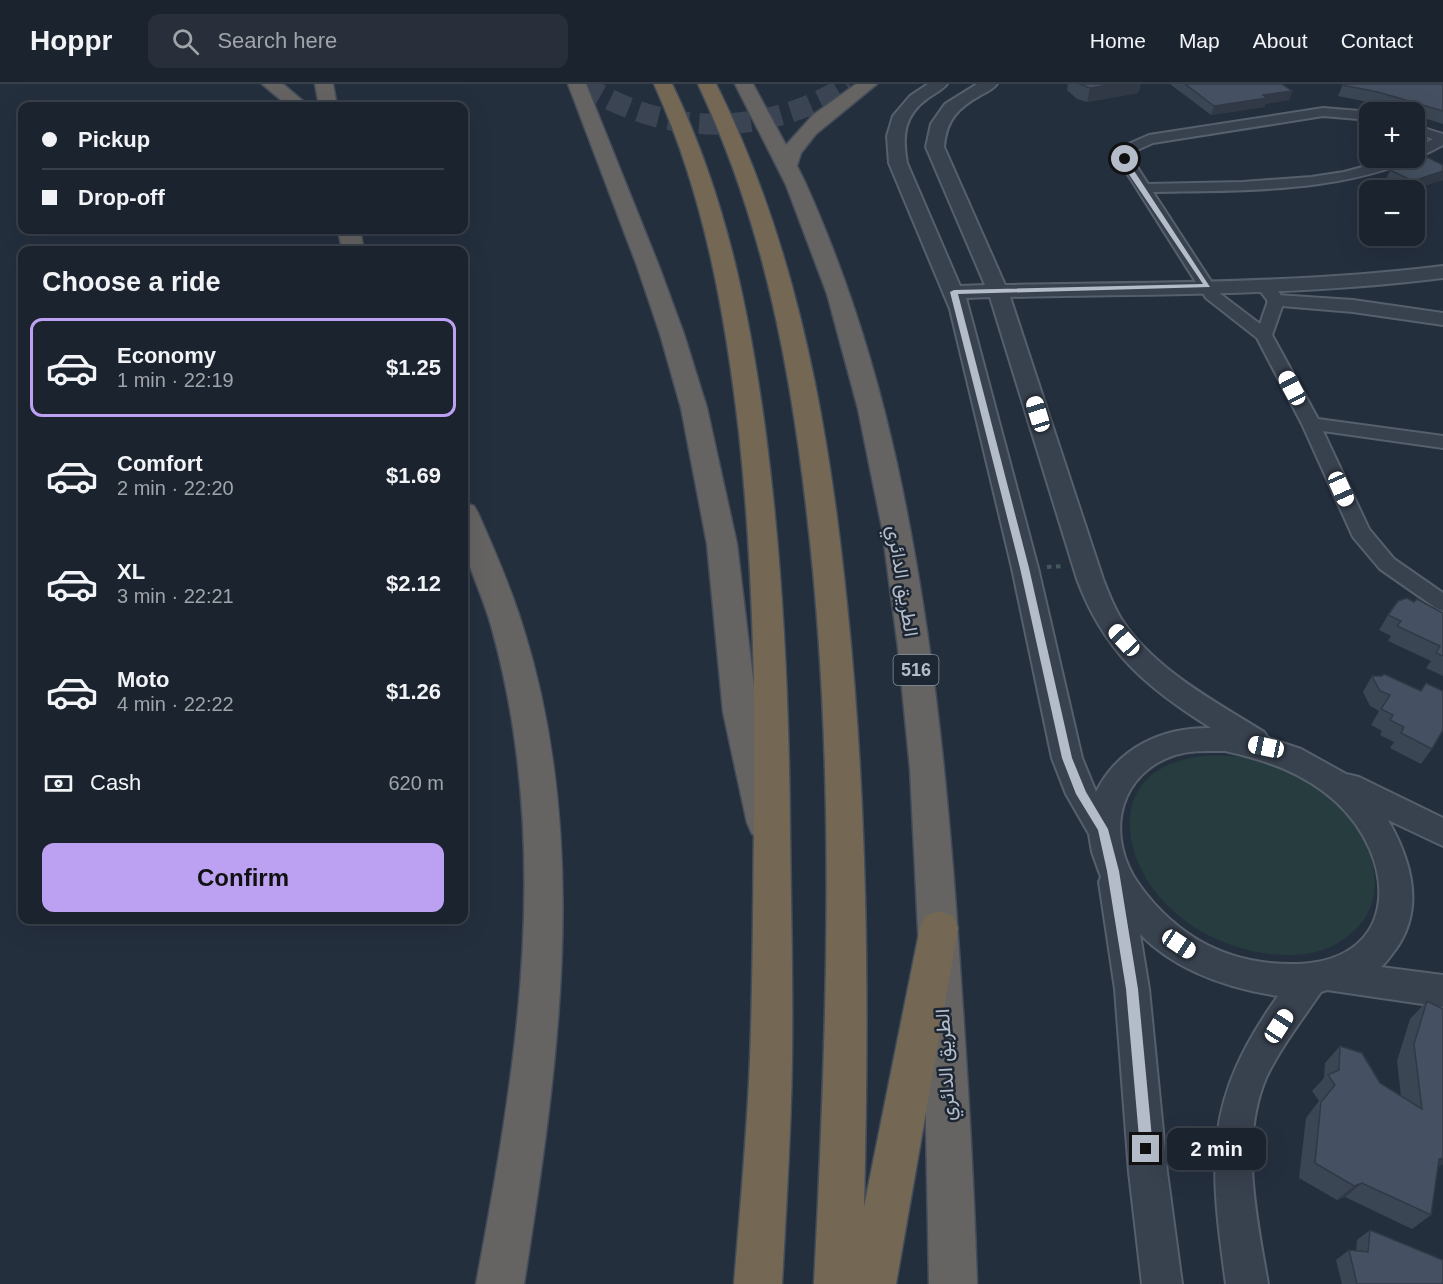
<!DOCTYPE html>
<html lang="en">
<head>
<meta charset="utf-8">
<style>
	body { margin:0; font-family:Helvetica,Vazirmatn,sans-serif; background:#282f3a; color:#f1f3f6; height:100vh; display:flex; flex-direction:column; font-size:22px; white-space:nowrap }
	* { box-sizing:border-box; margin:0 }
	p { font-size:20px; color:#a0a4aa }
	.icon { flex:none; width:33px; height:33px; fill:none; stroke:currentColor; stroke-width:2; stroke-linecap:round; stroke-linejoin:round }
	.map { position:relative; flex:1; overflow:hidden }
	.details { position:absolute; left:18px; top:162px; width:450px; height:678px; display:flex; flex-direction:column; background:#1b232e; border-radius:12px; box-shadow:0 6px 24px #0002,0 0 0 2px #39404a }
	.details>* { flex:none }
	.top-card { position:absolute; left:18px; top:18px; width:450px; height:132px; border-radius:12px; box-shadow:0 6px 24px #0002,0 0 0 2px #39404a; display:grid; align-content:center; height:132px; padding:0 24px; background:#1b232e }
	.fabs { position:absolute; left:1359px; top:18px; display:grid; gap:12px }
	.fabs a { display:grid; place-items:center; width:66px; height:66px; border-radius:12px; background:#1b232e; box-shadow:0 6px 24px #0002,0 0 0 2px #39404a; font-size:30px }
	.end { position:absolute; width:27px; height:27px; margin:-14px; border:8px solid #b4bcc9; background:#111; box-shadow:0 0 0 3px #111 }
	.from { border-radius:50% }
	.bubble { position:absolute; height:42px; border-radius:12px; background:#1b232e; box-shadow:0 6px 24px #0002,0 0 0 2px #39404a; font-size:20px; font-weight:700; line-height:42px; text-align:center }
	.car { position:absolute; width:18px; height:36px; margin:-18px -9px; border-radius:8px; box-shadow:0 0 4px 2px #0007; background:linear-gradient(#fff 24%,#345 0 40%,#fff 0 76%,#345 0 86%,#fff 0) }
	.top-card b { display:flex; align-items:center; gap:21px; height:57px; font-size:22px }
	.top-card b+b { border-top:2px solid #39404a }
	.top-card i { width:15px; height:15px; background:#f1f3f6 }
	ul { padding:0; list-style:none }
	li { display:flex; align-items:center; gap:18px; height:99px; margin:0 12px 9px; padding:0 12px; border:3px solid transparent; border-radius:12px }
	li div { flex:1 }
	li b { display:block; font-size:22px }
	li em { font-style:normal; font-weight:700 }
	li.on { border-color:#bca0f2 }
	li>.icon { width:54px; height:54px; stroke-width:1.5 }
	h2 { padding:0 24px; font-size:27px; line-height:72px }
	.pay { display:flex; align-items:center; gap:15px; height:66px; padding:0 24px; font-size:22px }
	.pay p { margin-inline-start:auto }
	.primary-button { display:flex; gap:12px; margin-top:auto; padding:12px 24px }
	.primary-button a { flex:1; height:69px; border-radius:12px; background:#bca0f2; color:#111; font-size:24px; font-weight:700; line-height:69px; text-align:center }
	header { display:flex; align-items:center; gap:36px; box-sizing:border-box; height:84px; padding:0 30px; background:#1b232e; border-bottom:2px solid #39404a }
	header strong { font-size:28px }
	nav { display:flex; gap:33px; margin-inline-start:auto; font-size:21px }
	.search { width:420px; height:54px; background:#282f3a; display:flex; align-items:center; gap:15px; box-sizing:border-box; padding:0 21px; border-radius:12px; color:#a0a4aa; font-size:22px }
	.map>svg:first-child { display:block }
	.green { fill:#263c3f }
	.lines { fill:none; stroke-linecap:round; stroke-linejoin:round }
	.trunk-tunnel { stroke:#3a4453; stroke-width:21; stroke-dasharray:21 10; stroke-linecap:butt }
	.minor-casing { stroke:#565f6c; stroke-width:4 }
	.tertiary-casing { stroke:#565f6c; stroke-width:4 }
	.trunk-casing { stroke:#434c59; stroke-width:3 }
	.motorway-casing { stroke:#434c59; stroke-width:3 }
	.path { stroke:#44595c; stroke-width:4; stroke-dasharray:4.5 4.5; stroke-linecap:butt }
	.minor { fill:#38414e; fill-rule:evenodd }
	.tertiary { fill:#38414e; fill-rule:evenodd }
	.trunk { fill:#656462; fill-rule:evenodd }
	.motorway { fill:#746855; fill-rule:evenodd }
	.wall { fill:#3b4654 }
	.shaded-wall { fill:#303945 }
	.building { fill:#455162; stroke:#303945; stroke-width:1.5 }
	.route { fill:#b4bcc9 }
	.labels { text-anchor:middle; stroke-width:5; stroke-linejoin:round; paint-order:stroke }
	.shield { fill:#1d2633; stroke:#878f9c; stroke-width:1.5 }
	.shield-label { font-size:18px; font-weight:bold; fill:#b4bcc9 }
	.street-label { font-size:20px; fill:#b4bcc9; stroke:#1d2633 }
</style>
</head>
<body>
<header>
<strong>Hoppr</strong>
<div class="search"><svg class="icon" aria-label="search" viewBox="0 0 24 24"><circle cx="10" cy="10" r="6"/><path d="M15 15l6 6"/></svg>Search here</div>
<nav><a>Home</a><a>Map</a><a>About</a><a>Contact</a></nav>
</header>
<div class="map">
<svg width="1443" height="1200" viewBox="0 0 1443 1200">
	<rect width="100%" height="100%" fill="#242f3e"/>
	<path class="green" d="M1215,671C1233,672 1251,673 1268,679C1320,696 1376,742 1375,801C1374,827 1360,846 1338,859C1316,872 1287,873 1263,869C1226,863 1189,845 1164,818C1127,779 1108,707 1170,680C1185,674 1199,672 1215,671Z"/>
	<g class="lines">
		<path class="trunk-tunnel" d="M583,0C664,54 768,53 849,0"/>
		<defs>
			<path id="minor" d="M1323,24L1372,28H1370V36L1323,32L1153,59L1135,67L1132,75L1148,100L1243,98L1311,93L1344,88L1396,74H1414V65L1433,55L1414,49V41L1443,50V61C1355,110 1252,106 1153,108L1218,208L1260,240L1268,217L1256,202L1264,197C1274,200 1280,208 1284,217L1272,251L1318,335L1443,352V364L1323,347L1369,445L1394,475L1443,509V527L1436,524L1380,485L1353,453L1302,340L1257,254L1206,214L1118,75L1124,62L1149,51Z"/>
			<g id="tertiary">
				<path d="M928,0H947C942,6 934,10 928,14C904,31 902,52 907,79L960,202L985,201L926,63L931,40L945,20L977,0H997C993,5 987,8 981,11C958,24 946,36 944,63L1005,201C1151,198 1298,200 1443,182V194C1300,212 1154,210 1010,213L1103,495C1108,508 1113,521 1120,533C1153,585 1214,617 1264,648L1268,654L1301,665L1346,690L1359,693L1443,734V762L1388,736C1411,776 1425,824 1396,865C1391,871 1387,878 1381,883L1443,891V923L1327,906L1321,908C1302,936 1280,964 1266,994C1239,1058 1257,1135 1268,1200H1226C1209,1077 1203,1017 1278,912C1228,904 1176,887 1140,850L1149,905L1167,1088L1182,1200H1142L1129,1088L1115,905L1099,798L1101,793L1092,768L1089,750L1066,710L1052,674L1012,484L950,225L889,79L887,52L893,32L910,12ZM990,213L1077,495C1104,568 1146,603 1211,644C1162,643 1118,664 1096,708L1082,674L1038,484L966,214ZM1225,667C1266,676 1304,689 1335,717C1397,773 1402,876 1298,880C1263,881 1229,874 1198,856C1172,840 1150,818 1134,793C1106,745 1121,689 1175,671C1192,666 1208,667 1225,667Z"/>
				<path d="M1277,211L1353,216L1443,229V241L1353,228L1270,221L1267,217L1270,213Z"/>
			</g>
			<g id="trunk">
				<path d="M262,0H283L309,22H288Z"/>
				<path d="M315,0H333L337,22H319Z"/>
				<path d="M568,0H586L659,182L684,250L707,324L737,460L757,628L783,739L778,750L765,754L752,750L747,739L723,628L707,460L681,324L660,250L637,182Z"/>
				<path d="M735,0H753L786,61L813,31L856,0H877L816,50L801,69L797,82C809,105 819,130 829,155C858,228 880,303 897,380C934,550 950,723 961,897C968,998 974,1099 977,1200H929L925,987L910,685L898,564L882,444L858,325L827,210L786,101Z"/>
				<path d="M338,146H360L364,166H342Z"/>
				<path d="M464,419L474,422L478,429C495,467 511,504 523,543C591,759 558,982 524,1200H476C509,1023 540,846 516,665C511,625 503,585 492,545C485,518 472,492 464,464C461,452 463,432 464,419Z"/>
			</g>
			<g id="motorway">
				<path d="M654,0H672C726,112 750,230 766,352C783,484 789,616 790,748C791,824 793,899 792,974C791,1050 786,1125 782,1200H734C740,1125 747,1050 750,975C753,898 753,821 754,743C756,611 753,479 739,348C725,228 704,110 654,0Z"/>
				<path d="M698,0H716C797,162 829,341 847,521C868,721 869,922 864,1123L920,844L925,832L939,827L953,832L958,844L896,1200H814C827,944 837,686 807,430C790,280 763,138 698,0Z"/>
			</g>
		</defs>
		<use href="#minor" class="minor-casing"/>
		<use href="#tertiary" class="tertiary-casing"/>
		<use href="#trunk" class="trunk-casing"/>
		<use href="#motorway" class="motorway-casing"/>
		<path class="path" d="M1047,483L1063,482"/>
		<use href="#minor" class="minor"/>
		<use href="#tertiary" class="tertiary"/>
		<use href="#trunk" class="trunk"/>
		<use href="#motorway" class="motorway"/>
	</g>
	<g class="wall">
		<path d="M1066,0H1141L1138,9L1087,18L1077,15L1067,6L1068,1Z"/>
		<path d="M1170,0H1282L1292,7L1289,16L1265,20L1264,23L1211,31Z"/>
		<path d="M1343,0H1443V40L1414,31V28H1406L1373,19L1338,12Z"/>
		<path d="M1390,86L1443,96L1411,106H1407L1386,95Z"/>
		<path d="M1414,518L1443,529V592L1426,584L1431,577L1388,557L1391,552L1379,546L1388,531Z"/>
		<path d="M1372,592L1421,607L1426,599L1432,665L1421,680L1390,664L1394,658L1380,651L1382,647L1371,641L1379,627L1370,622L1363,608Z"/>
		<path d="M1427,917L1443,925V1080L1438,1083L1431,1131L1412,1145L1345,1113L1337,1116L1299,1094L1306,1034L1319,1017L1312,1007L1324,994L1325,979L1340,962L1380,999L1401,1012L1397,977L1410,935Z"/>
		<path d="M1370,1146L1443,1200H1342L1336,1176L1349,1166L1356,1167L1357,1156Z"/>
	</g>
	<g class="shaded-wall">
		<path d="M1114,0H1141L1138,9L1087,18L1090,4Z"/>
		<path d="M1292,7L1289,16L1265,20L1264,23L1211,31L1214,22L1263,11Z"/>
		<path d="M1443,87V96L1409,106L1413,97Z"/>
		<path d="M1443,1074V1080L1436,1085L1439,1075Z"/>
		<path d="M1362,1099L1345,1113L1337,1116L1354,1102Z"/>
	</g>
	<g class="building">
		<path d="M1079,0H1114L1090,4Z"/>
		<path d="M1185,0H1282L1292,7L1263,11L1267,14L1214,22Z"/>
		<path d="M1343,0H1443V27L1378,8L1342,1Z"/>
		<path d="M1427,73L1443,81V87L1413,97L1390,86Z"/>
		<path d="M1407,514L1414,518L1417,515L1443,529V572L1436,569L1440,562L1397,542L1401,537L1388,531L1398,517Z"/>
		<path d="M1384,590L1421,607L1426,599L1443,607V646L1432,665L1401,649L1404,643L1390,636L1393,631L1381,625L1390,611L1380,607L1372,592H1382Z"/>
		<path d="M1427,917L1443,925V1074L1439,1075L1431,1131L1362,1099L1354,1102L1315,1079L1321,1018L1335,1001L1328,991L1339,986L1340,962L1362,969L1380,999L1422,1025L1414,960Z"/>
		<path d="M1370,1146L1443,1176V1200H1357L1349,1166L1368,1168Z"/>
	</g>
	<path class="route" d="M1125,73L1210,203L958,210L1029,484L1072,674L1086,708L1108,745L1119,787L1138,905L1153,1065L1151,1070L1146,1072L1142,1070L1140,1065L1126,905L1107,787L1098,746L1076,710L1062,674L1020,484L950,208L954,206L1203,200L1126,86L1122,75Z"/>
	<g class="labels">
		<rect class="shield" x="893.5" y="571" width="45" height="30" rx="4.5"/>
		<g class="shield-label">
			<text x="916" y="592">516</text>
		</g>
		<g class="street-label">
			<text transform="translate(903 497) rotate(81)" y="7">الطريق الدائري</text>
			<text transform="translate(945 981) rotate(-93)" y="7">الطريق الدائري</text>
		</g>
	</g>
</svg>
<div class="fabs">
<a>+</a>
<a>−</a>
</div>
<i class="end from" style="left:1125px;top:75px"></i>
<i class="end" style="left:1146px;top:1065px"></i>
<div class="bubble" style="left:1167px;top:1044px;width:99px">2 min</div>
<i class="car" style="left:1292px;top:304px;rotate:332deg"></i>
<i class="car" style="left:1038px;top:330px;rotate:343deg"></i>
<i class="car" style="left:1341px;top:405px;rotate:156deg"></i>
<i class="car" style="left:1124px;top:556px;rotate:317deg"></i>
<i class="car" style="left:1266px;top:663px;rotate:282deg"></i>
<i class="car" style="left:1179px;top:860px;rotate:124deg"></i>
<i class="car" style="left:1279px;top:942px;rotate:33deg"></i>
<div class="top-card">
<b><i class="from"></i>Pickup</b>
<b><i></i>Drop-off</b>
</div>
<section class="details">
<h2>Choose a ride</h2>
<ul>
<li class="on"><svg class="icon" aria-label="car" viewBox="0 0 24 24"><path d="M5 17H2v-5l4-1 3-4h7l3 4 3 1v5h-3M9 17h6M6 11h13"/><circle cx="7" cy="17" r="2"/><circle cx="17" cy="17" r="2"/></svg><div><b>Economy</b><p>1 min · 22:19</p></div><em>$1.25</em></li>
<li><svg class="icon" aria-label="car" viewBox="0 0 24 24"><path d="M5 17H2v-5l4-1 3-4h7l3 4 3 1v5h-3M9 17h6M6 11h13"/><circle cx="7" cy="17" r="2"/><circle cx="17" cy="17" r="2"/></svg><div><b>Comfort</b><p>2 min · 22:20</p></div><em>$1.69</em></li>
<li><svg class="icon" aria-label="car" viewBox="0 0 24 24"><path d="M5 17H2v-5l4-1 3-4h7l3 4 3 1v5h-3M9 17h6M6 11h13"/><circle cx="7" cy="17" r="2"/><circle cx="17" cy="17" r="2"/></svg><div><b>XL</b><p>3 min · 22:21</p></div><em>$2.12</em></li>
<li><svg class="icon" aria-label="car" viewBox="0 0 24 24"><path d="M5 17H2v-5l4-1 3-4h7l3 4 3 1v5h-3M9 17h6M6 11h13"/><circle cx="7" cy="17" r="2"/><circle cx="17" cy="17" r="2"/></svg><div><b>Moto</b><p>4 min · 22:22</p></div><em>$1.26</em></li>
</ul>
<div class="pay"><svg class="icon" aria-label="cash" viewBox="0 0 24 24"><path d="M3 7h18v10H3z"/><circle cx="12" cy="12" r="2"/></svg>Cash<p>620 m</p></div>
<div class="primary-button"><a>Confirm</a></div>
</section>
</div>
</body>
</html>
